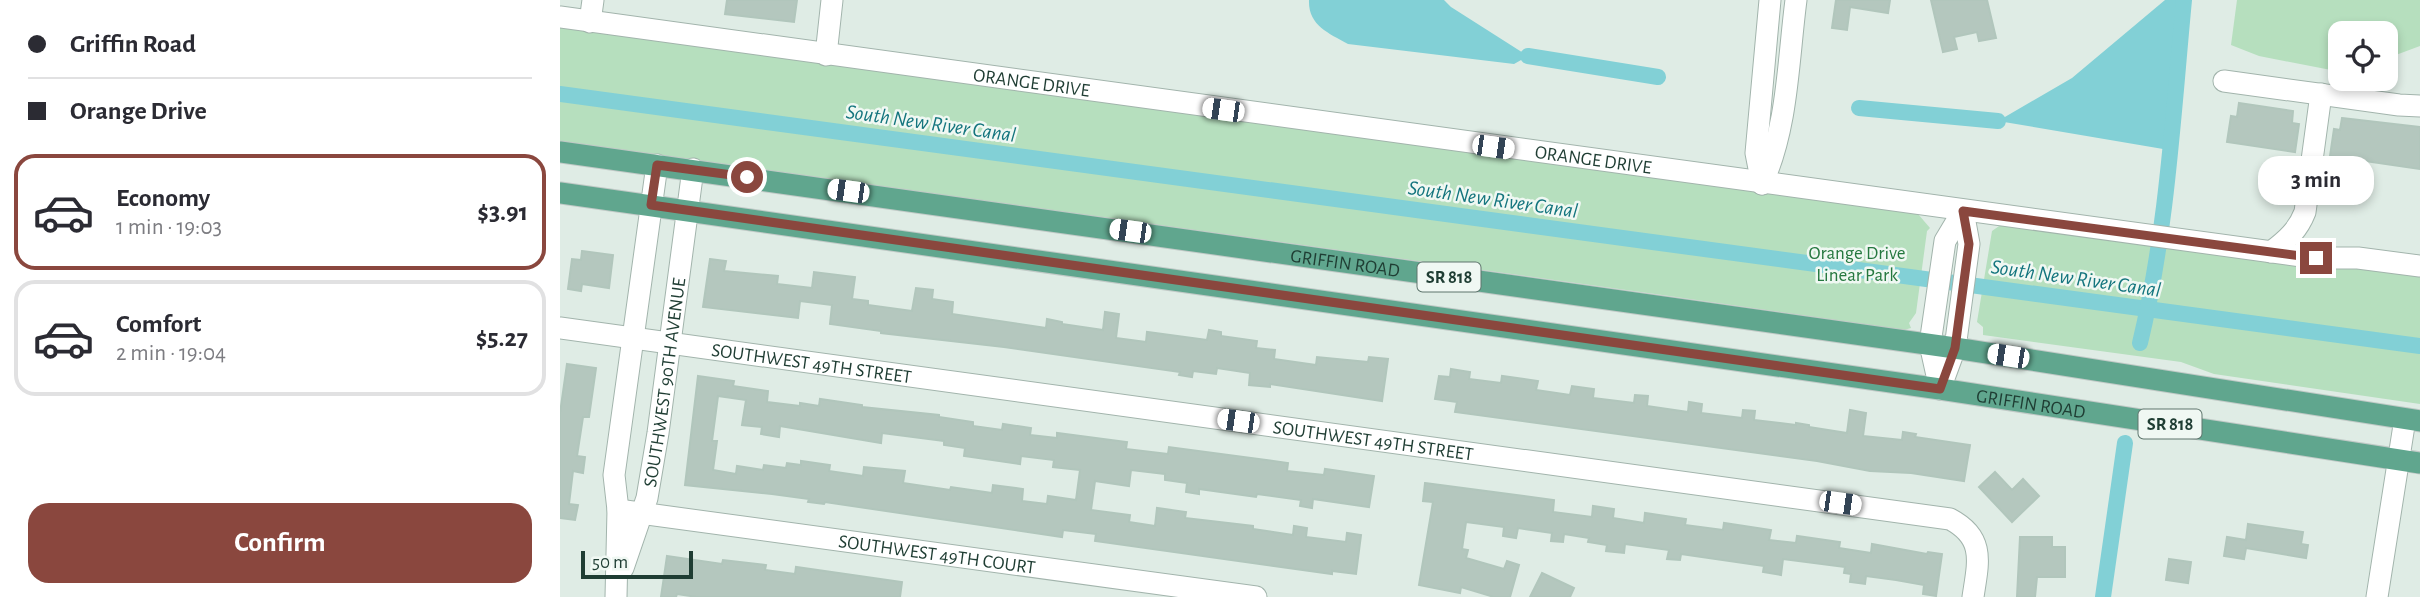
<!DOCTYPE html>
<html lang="en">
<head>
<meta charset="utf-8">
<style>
	body { margin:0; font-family:"Alegreya Sans",sans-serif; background:#f2f2f3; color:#2b2b33; height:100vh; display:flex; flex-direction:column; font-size:26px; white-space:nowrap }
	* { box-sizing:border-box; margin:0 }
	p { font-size:23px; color:#7c7c81 }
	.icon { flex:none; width:38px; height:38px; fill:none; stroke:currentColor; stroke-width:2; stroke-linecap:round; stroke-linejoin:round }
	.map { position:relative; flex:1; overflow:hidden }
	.details { display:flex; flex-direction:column; background:#fff; width:560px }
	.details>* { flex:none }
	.top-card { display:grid; align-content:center; height:154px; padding:0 28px; background:#fff }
	.tools { position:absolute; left:1768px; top:21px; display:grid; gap:14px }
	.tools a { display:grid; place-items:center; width:70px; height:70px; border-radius:14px; background:#fff; box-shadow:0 4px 10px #0003; font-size:35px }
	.scale { position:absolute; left:21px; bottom:18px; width:112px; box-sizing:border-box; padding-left:7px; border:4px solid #1f3d33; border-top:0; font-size:19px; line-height:24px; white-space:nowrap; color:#1f3d33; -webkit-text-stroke:5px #f0f8f3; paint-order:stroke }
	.end { position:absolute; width:32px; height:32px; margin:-16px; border:9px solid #8a473e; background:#fff; box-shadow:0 0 0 4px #fff }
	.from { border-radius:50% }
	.bubble { position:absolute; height:49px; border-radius:21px; background:#fff; box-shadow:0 4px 10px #0003; font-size:23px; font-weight:600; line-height:49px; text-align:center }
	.car { position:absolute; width:21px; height:42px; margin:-21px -10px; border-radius:9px; box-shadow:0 0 5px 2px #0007; background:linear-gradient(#fff 24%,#345 0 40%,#fff 0 76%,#345 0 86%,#fff 0) }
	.top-card b { display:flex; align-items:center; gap:24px; height:66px; font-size:26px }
	.top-card b+b { border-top:2px solid #e1e1e2 }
	.top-card i { width:18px; height:18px; background:#2b2b33 }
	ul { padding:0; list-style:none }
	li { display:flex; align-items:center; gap:21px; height:116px; margin:0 14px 10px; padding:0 14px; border:4px solid #e1e1e2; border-radius:21px }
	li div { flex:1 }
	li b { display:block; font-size:26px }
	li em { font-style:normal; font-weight:600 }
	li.selected { border-color:#8a473e }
	li>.icon { width:63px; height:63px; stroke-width:1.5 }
	.cta { display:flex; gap:14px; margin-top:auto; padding:14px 28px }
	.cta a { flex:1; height:80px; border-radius:21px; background:#8a473e; color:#fff; font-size:28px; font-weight:600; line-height:80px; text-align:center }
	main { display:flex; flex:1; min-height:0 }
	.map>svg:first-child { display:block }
	.green { fill:#b6dfbe }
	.water { fill:#82d0d6 }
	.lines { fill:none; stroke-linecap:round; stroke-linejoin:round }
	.canal { stroke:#82d0d6; stroke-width:16 }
	.building { fill:#b4c7be; stroke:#b1c6bc; stroke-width:2; fill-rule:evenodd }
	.minor-casing { stroke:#a2b4ac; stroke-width:23 }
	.major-casing { stroke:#c0c9c6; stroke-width:23 }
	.minor { stroke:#fff; stroke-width:21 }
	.major { stroke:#60a68e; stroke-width:21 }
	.route { stroke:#8a473e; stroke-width:9 }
	.labels { text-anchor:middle; stroke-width:5; stroke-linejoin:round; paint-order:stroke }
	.shield { fill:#f0f8f3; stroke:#5e756d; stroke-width:2 }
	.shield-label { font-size:18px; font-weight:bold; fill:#1f3d33 }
	.street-label { font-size:19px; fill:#1f3d33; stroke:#f0f8f3 }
	.park-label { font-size:19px; fill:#25783f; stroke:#f0f8f3 }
	.water-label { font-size:21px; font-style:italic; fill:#14757e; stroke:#f0f8f3 }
</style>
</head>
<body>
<main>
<section class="details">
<div class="top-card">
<b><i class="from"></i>Griffin Road</b>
<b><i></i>Orange Drive</b>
</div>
<ul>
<li class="selected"><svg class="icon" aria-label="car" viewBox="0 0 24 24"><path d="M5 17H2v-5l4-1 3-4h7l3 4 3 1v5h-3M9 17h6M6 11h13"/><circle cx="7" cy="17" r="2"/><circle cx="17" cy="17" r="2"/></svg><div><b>Economy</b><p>1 min · 19:03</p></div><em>$3.91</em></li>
<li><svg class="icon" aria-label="car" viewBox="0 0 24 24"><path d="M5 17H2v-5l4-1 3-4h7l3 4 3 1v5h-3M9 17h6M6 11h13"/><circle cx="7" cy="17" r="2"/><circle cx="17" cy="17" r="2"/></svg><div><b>Comfort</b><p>2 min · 19:04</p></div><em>$5.27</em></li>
</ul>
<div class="cta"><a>Confirm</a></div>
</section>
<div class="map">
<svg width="1860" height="597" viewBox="0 0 1860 597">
	<rect width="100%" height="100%" fill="#dfece5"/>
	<g class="green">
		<path d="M1677,0H1860V46L1825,59V33H1780V69L1771,70L1699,56L1671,45Z"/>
		<path d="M0,27L1346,210L1358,214L1370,228L1367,231L1356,313L1349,323L1351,328L1344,330L1102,295L0,142Z"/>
		<path d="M1442,224H1452L1860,277V404L1654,374L1621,362L1423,335V327L1417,322L1432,231Z"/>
	</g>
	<g class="water">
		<path d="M749,0H884L891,7L968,56L954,64L788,44C768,33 748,25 749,0Z"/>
		<path d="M1605,0H1624L1609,150L1438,121L1512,78Z"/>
	</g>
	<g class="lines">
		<g class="canal">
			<path d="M968,56L1098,77"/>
			<path d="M0,94L1860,346"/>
			<path d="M1299,108L1438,121"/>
			<path d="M1580,343C1607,231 1613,115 1624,0"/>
			<path d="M1543,597L1565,443"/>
		</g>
	</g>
	<g class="building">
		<path d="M167,0H237L234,22L165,14Z"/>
		<path d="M1276,0H1330L1328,13L1290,7L1287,30L1272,28Z"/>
		<path d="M1371,0H1427L1436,38L1419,41L1417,32L1394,37L1397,49L1383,52Z"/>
		<path d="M1679,103L1733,111L1732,123L1739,124L1735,152L1667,142L1671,116L1677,117Z"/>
		<path d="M1782,118L1860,127V169L1770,156L1774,129L1780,130Z"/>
		<path d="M22,251L53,255L49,288L22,284L21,291L8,289L12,259L21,260Z"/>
		<path d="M150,259L166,261L164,271L218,276L217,284L252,288L254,272L295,277L292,299L308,301V305L352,311L356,288L373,290L372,299L393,302L392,314L486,328L487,319L502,322V324L543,330L545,312L559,314L556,338L586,342L587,332L647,340L649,330L661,332V336L697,341L696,348L715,350L714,359L756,365L757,357L808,362L809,357L828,359L822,401L710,384V387L689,385L690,373L657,368L656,374L633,371L632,377L619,375L620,372L444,347L321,333V331L270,324L272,305L240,301L238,318L143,307Z"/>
		<path d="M7,364L36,368L29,417H23L17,456L25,457L23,473L13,471L9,504L18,505L15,520L0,518V413Z"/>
		<path d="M891,369L910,372L909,379L941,383L942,376L978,381L976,390L1010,395L1012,386L1034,389L1033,398L1074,403L1075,395L1088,396L1087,406L1128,412L1129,402L1142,404L1141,413L1182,418L1183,410L1195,411L1194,420L1236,425V423L1249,425V427L1287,433L1290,410L1306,413L1303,436L1342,440L1343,432L1356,434L1355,437L1410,445L1404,481L1351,473L1310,471L1257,461L895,412L897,402L875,399L879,376L890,377Z"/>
		<path d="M138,376L174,381L173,386L208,391L207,402L240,406V403L259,406L260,399L302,405V407L379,415V417L413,422V426L442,430L443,424L471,428L470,435L497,438V433L567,442L566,449L608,454L609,447L728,463L727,471L764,475L765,469L814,476L809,507L753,499L752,508L740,506L741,500L697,494L696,497L639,489V494L626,492L627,483L605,480V474L571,470L569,486L535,481L531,510L570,515L569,522L595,526L597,508L626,512L625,518L693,526V529L733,535L734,526L747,528L746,537L786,542L787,533L801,535L796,574L772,571V574L535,541L536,534L503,530L502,537L265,502L264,504L248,502L249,499L212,494L125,485ZM158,396L186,400L182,425L202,427L201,434L219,437L220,426L321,443L322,433L384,441V445L405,448L404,456L460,464L461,456L494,460L493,467L520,470L516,500L488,496L487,504L462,501L463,489L433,485L432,493L391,487L390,490L343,483L345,471L304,467L303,476L269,471L270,465L241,461V465L227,463L226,468L204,465L203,470L177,466L176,474L153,470L157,441H152Z"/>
		<path d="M1435,472L1452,490L1463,479L1479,496L1452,522L1419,487Z"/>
		<path d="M865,483L994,500L993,512L1032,517L1033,506L1054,509L1053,518L1084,523L1085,513L1126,519L1125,525L1163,530L1164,523L1211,530L1209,540L1236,543L1237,536L1280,542L1279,548L1311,553L1312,544L1367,554L1368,552L1382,554L1376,596L1363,594L1364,585L1336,580L1306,576L1305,584L1290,582L1291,574L1284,573L1285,567L1223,559L1221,575L1203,572L1204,566L1121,554L1120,560L1107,559L1109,550L1065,544L1064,553L1046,551L1047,545L1028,542L1029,538L1004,534L1003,542L991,541L992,533L958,528L956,538L943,536L944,527L906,522L902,549L908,550L906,558L944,569L947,561L959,565L950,597H934L901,587L900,593L859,585L873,502L863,501Z"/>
		<path d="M1688,524L1743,532L1741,544L1748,545L1746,558L1686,548L1684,559L1664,556L1667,537L1686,540Z"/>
		<path d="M1460,537H1492V547H1505V577H1477L1475,597H1457Z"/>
		<path d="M107,556L162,564L163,560L206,565L205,570L235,574L236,567L342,582L340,597H137L117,594L116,597H101Z"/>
		<path d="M1609,559L1631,562L1628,583L1606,580Z"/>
		<path d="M982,573L1014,588L1010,597H970Z"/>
	</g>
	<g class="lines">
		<defs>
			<g id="minor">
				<path id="s1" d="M0,17L1756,258H1798L1860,266"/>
				<path d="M30,22L33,0"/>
				<path d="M266,55L272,0"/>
				<path d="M1664,81L1839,105L1860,106"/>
				<path d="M1202,184C1228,127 1228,61 1236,0"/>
				<path d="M1202,184L1196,153L1210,0"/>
				<path d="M1711,252C1727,240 1738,230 1745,212L1761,94"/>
				<path id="s2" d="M0,328L1390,519C1426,538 1418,563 1413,597"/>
				<path d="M1380,389L1370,344L1385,241L1403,211"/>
				<path d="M1380,389L1395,348L1409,244L1403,211"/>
				<path id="s3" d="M58,510L696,597"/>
				<path id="s4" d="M63,568L87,498L98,433L133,169"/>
				<path d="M56,597L58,510L54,475L97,165"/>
				<path d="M1817,597L1845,419"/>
			</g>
			<g id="major">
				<path id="s5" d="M0,152L1395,348L1860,421"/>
				<path id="s6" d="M0,193L1380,389L1860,463"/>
			</g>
		</defs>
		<use href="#minor" class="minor-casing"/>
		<use href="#major" class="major-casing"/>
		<use href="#minor" class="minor"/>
		<use href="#major" class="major"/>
	</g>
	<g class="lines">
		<path class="route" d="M187,177L97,165L91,205L1380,389L1395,348L1409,244L1403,211L1756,258"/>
	</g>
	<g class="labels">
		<g class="shield">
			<rect x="857.5" y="262.5" width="63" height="29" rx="5"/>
			<rect x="1578.5" y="409.5" width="63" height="29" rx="5"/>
		</g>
		<g class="shield-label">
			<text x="889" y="283">SR 818</text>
			<text x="1610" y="430">SR 818</text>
		</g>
		<g class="street-label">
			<text dy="7" stroke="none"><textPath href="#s1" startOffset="476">ORANGE DRIVE</textPath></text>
			<text dy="7" stroke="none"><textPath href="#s1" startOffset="1043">ORANGE DRIVE</textPath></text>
			<text dy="7" stroke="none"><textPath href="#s5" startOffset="793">GRIFFIN ROAD</textPath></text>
			<text dy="7" stroke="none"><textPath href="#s2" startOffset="254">SOUTHWEST 49TH STREET</textPath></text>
			<text dy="7" stroke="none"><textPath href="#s4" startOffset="191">SOUTHWEST 90TH AVENUE</textPath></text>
			<text dy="7" stroke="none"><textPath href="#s6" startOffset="1486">GRIFFIN ROAD</textPath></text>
			<text dy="7" stroke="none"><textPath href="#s2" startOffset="821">SOUTHWEST 49TH STREET</textPath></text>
			<text dy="7" stroke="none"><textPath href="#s3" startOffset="322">SOUTHWEST 49TH COURT</textPath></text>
		</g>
		<g class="park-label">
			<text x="1297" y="259">Orange Drive<tspan x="1297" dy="22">Linear Park</tspan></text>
		</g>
		<g class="water-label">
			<text transform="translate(371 123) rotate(8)" y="7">South New River Canal</text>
			<text transform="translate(933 199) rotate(8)" y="7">South New River Canal</text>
			<text transform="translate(1516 278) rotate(8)" y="7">South New River Canal</text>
		</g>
	</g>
</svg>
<div class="tools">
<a><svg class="icon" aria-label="locate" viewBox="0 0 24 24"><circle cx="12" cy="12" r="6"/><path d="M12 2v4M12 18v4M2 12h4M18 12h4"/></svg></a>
</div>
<div class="scale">50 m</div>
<i class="end from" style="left:187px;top:177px"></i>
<i class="end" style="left:1756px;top:258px"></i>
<div class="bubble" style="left:1698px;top:156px;width:116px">3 min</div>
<i class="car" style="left:663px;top:110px;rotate:278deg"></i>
<i class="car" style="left:933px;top:147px;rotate:98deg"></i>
<i class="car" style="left:288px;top:191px;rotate:278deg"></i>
<i class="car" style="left:570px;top:231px;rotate:278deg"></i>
<i class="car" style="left:1448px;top:356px;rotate:279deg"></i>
<i class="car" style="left:678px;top:421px;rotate:278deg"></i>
<i class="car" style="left:1280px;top:503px;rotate:98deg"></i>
</div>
</main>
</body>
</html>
